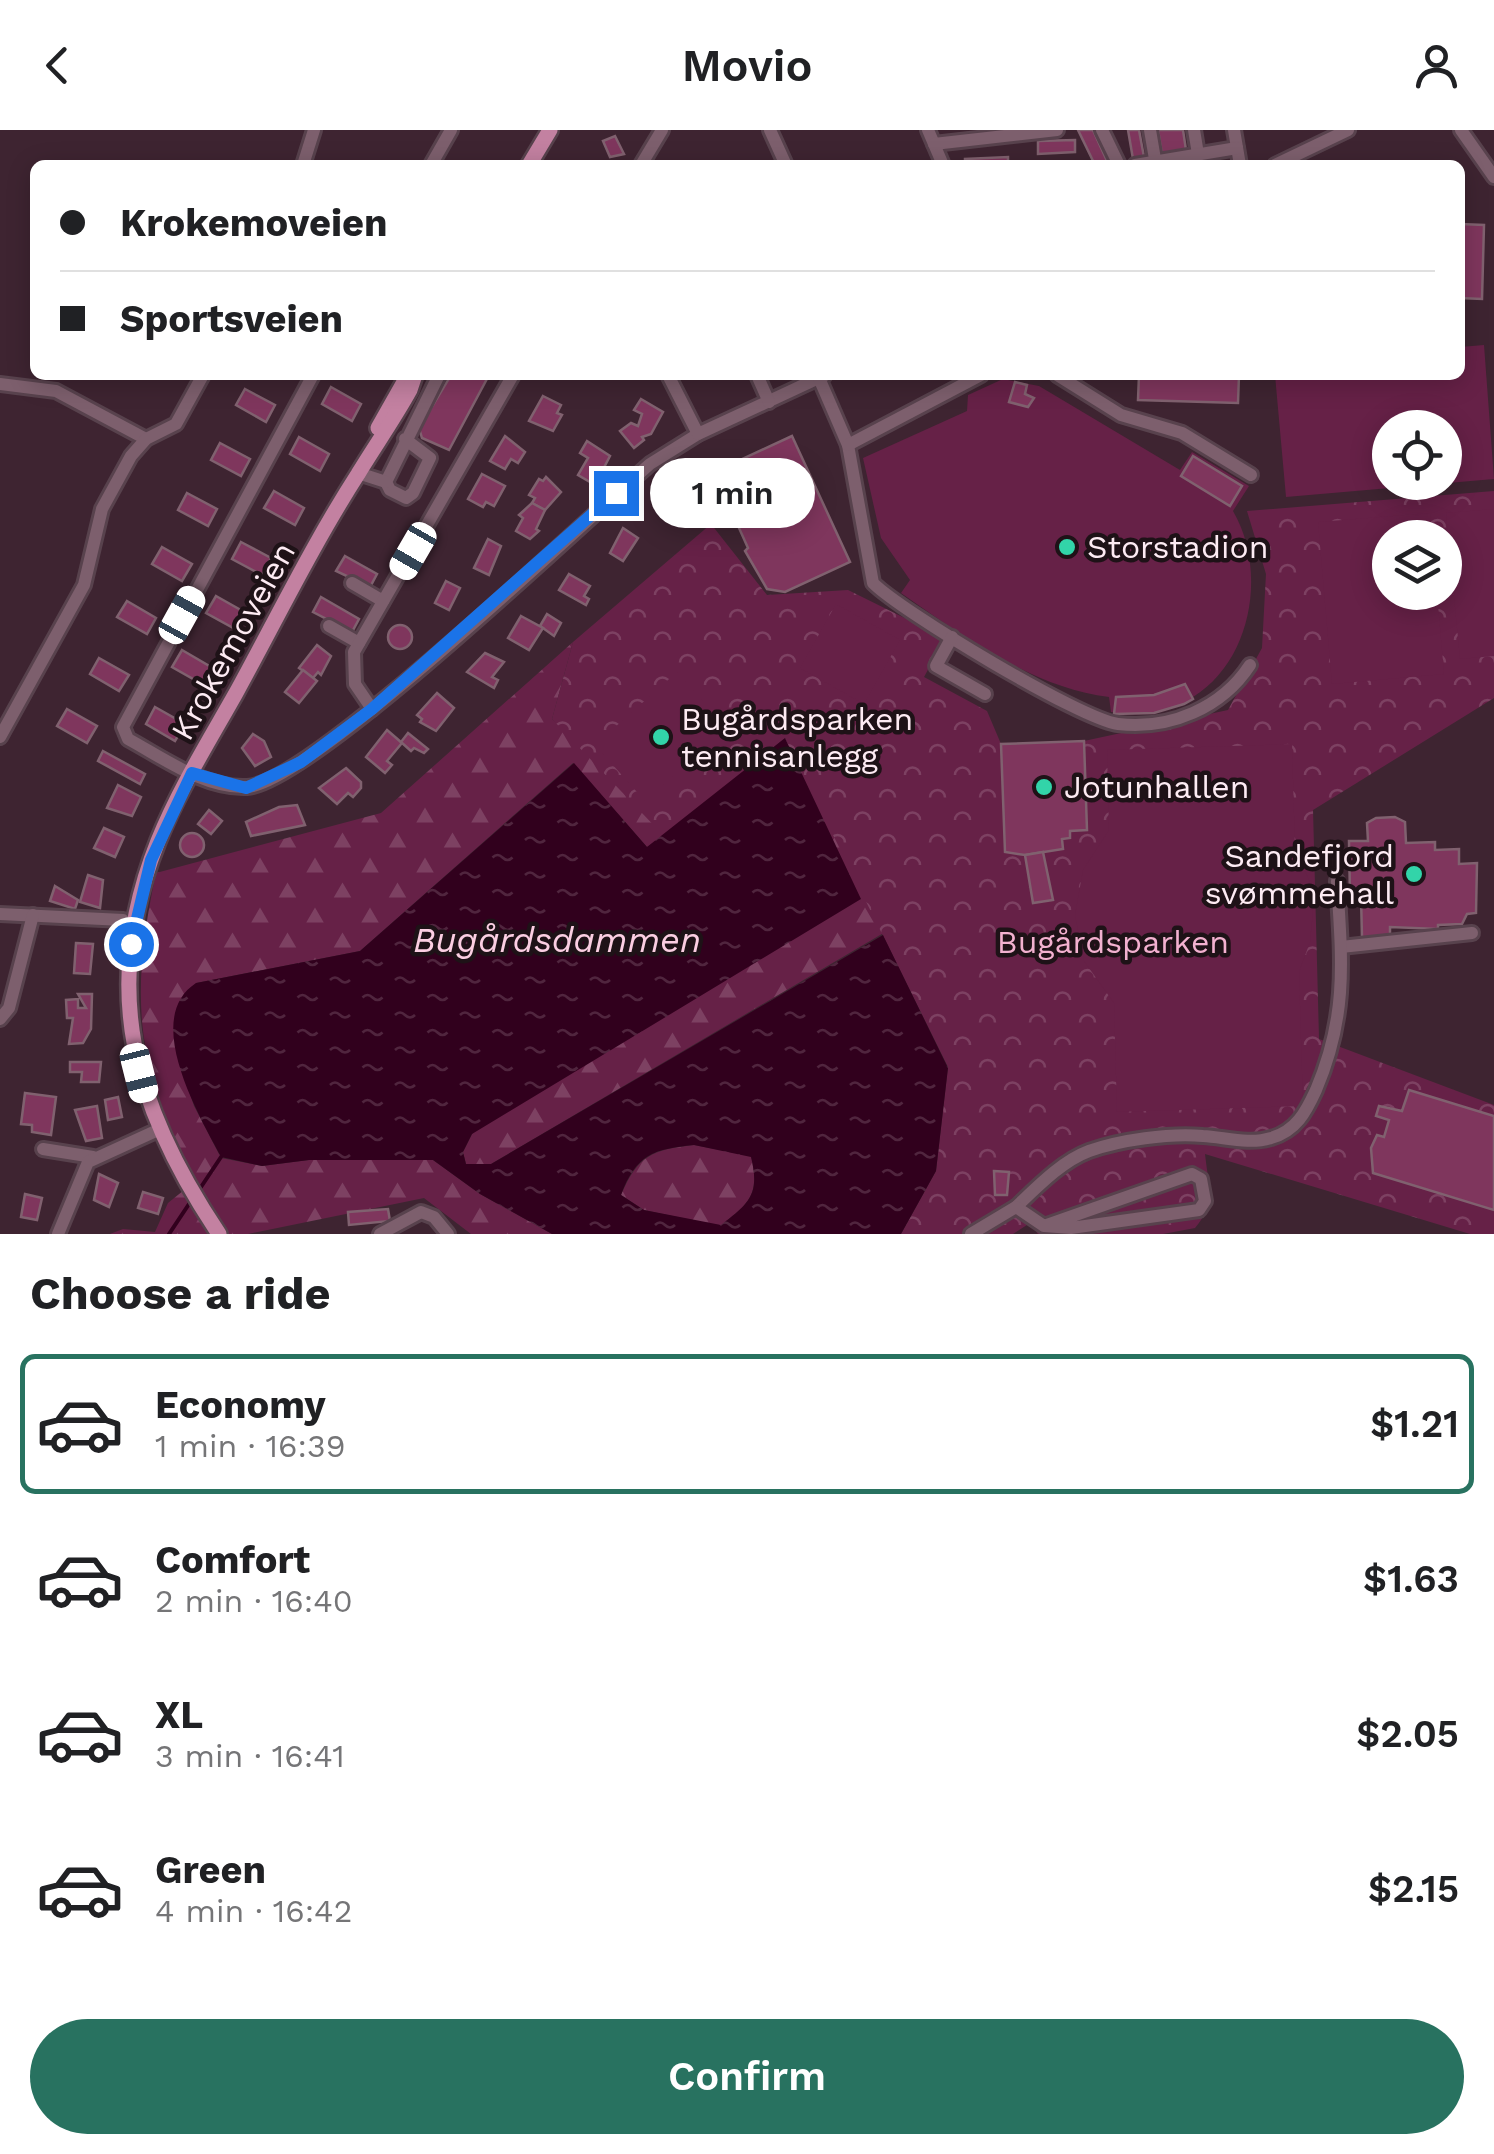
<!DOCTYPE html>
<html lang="en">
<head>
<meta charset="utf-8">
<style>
	body { margin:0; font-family:"Work Sans",sans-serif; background:#f6f6f6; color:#202124; height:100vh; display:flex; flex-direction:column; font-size:38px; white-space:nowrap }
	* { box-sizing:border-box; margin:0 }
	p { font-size:32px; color:#757577 }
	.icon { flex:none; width:55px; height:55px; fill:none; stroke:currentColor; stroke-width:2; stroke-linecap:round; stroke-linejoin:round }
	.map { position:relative; height:1104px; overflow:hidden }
	.sheet { display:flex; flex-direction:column; background:#fff; flex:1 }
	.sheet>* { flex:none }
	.guide { position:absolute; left:30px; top:30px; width:1435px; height:220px; border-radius:15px; box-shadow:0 5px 25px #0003; display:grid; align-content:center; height:220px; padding:0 30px; background:#fff }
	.fabs { position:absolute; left:1372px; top:280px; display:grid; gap:20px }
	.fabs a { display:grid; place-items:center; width:90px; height:90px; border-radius:50%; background:#fff; box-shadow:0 5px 25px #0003; font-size:50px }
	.end { position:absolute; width:45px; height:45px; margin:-22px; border:12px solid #1a73e8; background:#fff; box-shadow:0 0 0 5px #fff }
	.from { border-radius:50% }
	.bubble { position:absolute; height:70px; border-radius:35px; background:#fff; box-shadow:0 5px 25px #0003; font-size:32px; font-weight:600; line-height:70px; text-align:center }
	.car { position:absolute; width:30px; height:60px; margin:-30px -15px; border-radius:12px; box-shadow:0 0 8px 2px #0007; background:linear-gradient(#fff 24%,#345 0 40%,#fff 0 76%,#345 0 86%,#fff 0) }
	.guide b { display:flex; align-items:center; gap:35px; height:95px; font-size:38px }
	.guide b+b { border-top:2px solid #e0e0e0 }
	.guide i { width:25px; height:25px; background:#202124 }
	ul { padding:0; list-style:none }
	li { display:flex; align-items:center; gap:30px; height:140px; margin:0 20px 15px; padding:0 10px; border:5px solid transparent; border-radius:15px }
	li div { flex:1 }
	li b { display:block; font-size:38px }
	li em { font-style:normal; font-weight:600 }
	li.selected { border-color:#287260 }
	li>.icon { width:90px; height:90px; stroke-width:1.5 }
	h2 { padding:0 30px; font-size:45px; line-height:120px }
	.button { display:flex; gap:20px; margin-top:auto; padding:20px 30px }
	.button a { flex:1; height:115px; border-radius:60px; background:#287260; color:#fff; font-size:40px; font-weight:600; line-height:115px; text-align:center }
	header { display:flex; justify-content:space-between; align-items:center; height:130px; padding:0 30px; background:#fff; font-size:45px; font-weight:600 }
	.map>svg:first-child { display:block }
	.forest { fill:url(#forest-firs) }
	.park { fill:url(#park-crowns); fill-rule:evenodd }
	.garden { fill:#662147; fill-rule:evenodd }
	.water { fill:url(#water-ripples); fill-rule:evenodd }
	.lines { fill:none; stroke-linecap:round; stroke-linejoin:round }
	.stream { stroke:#31001d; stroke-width:4 }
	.building { fill:#7f365d; stroke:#80616f; stroke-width:2.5 }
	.minor-casing { stroke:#58424d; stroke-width:18 }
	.major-casing { stroke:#58424d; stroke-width:20 }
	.minor { stroke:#7d5f6d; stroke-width:12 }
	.major { stroke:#c381a1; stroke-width:15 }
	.route { stroke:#1a73e8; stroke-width:12 }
	.poi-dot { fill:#32d4a9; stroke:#1e1217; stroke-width:4 }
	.labels { text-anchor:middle; stroke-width:9; stroke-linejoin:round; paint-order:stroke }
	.poi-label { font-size:32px; fill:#fdebf3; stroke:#1e1217; text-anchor:start }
	.street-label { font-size:32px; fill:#fdebf3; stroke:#1e1217 }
	.park-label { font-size:32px; fill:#f3b1d0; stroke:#1e1217 }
	.water-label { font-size:35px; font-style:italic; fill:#fbcee2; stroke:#1e1217 }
</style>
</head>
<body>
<header><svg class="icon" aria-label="back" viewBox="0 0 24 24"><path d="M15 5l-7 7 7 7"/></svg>Movio<svg class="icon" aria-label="person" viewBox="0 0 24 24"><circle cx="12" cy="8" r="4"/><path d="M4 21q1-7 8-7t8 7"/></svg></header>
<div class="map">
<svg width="1494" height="1104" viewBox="0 0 1494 1104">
	<defs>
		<pattern id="forest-firs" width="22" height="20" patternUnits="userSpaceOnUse" patternTransform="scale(2.5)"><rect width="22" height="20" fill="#662147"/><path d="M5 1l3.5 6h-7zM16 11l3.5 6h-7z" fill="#7d4162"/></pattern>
		<pattern id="park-crowns" width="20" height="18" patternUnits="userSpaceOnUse" patternTransform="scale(2.5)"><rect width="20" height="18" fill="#662147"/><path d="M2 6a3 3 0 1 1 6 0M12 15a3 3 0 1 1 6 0" fill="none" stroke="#7d4162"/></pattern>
		<pattern id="water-ripples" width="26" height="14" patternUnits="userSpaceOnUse" patternTransform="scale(2.5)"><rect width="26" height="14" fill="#31001d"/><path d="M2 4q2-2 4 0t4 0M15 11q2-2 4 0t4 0" fill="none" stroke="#50253e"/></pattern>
	</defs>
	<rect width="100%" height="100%" fill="#3e2431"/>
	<g class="forest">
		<path d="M573,512L552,589L645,671L664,706L647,717L573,633L360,821L196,853L178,928L194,976L221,1028L262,1036L309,1030H433L480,1064L552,1104H471L424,1068L248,1104H110L123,1099L155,1102L168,1073L194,1052C136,937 129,869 156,743L381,683Z"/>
		<path d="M785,608L892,798L491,1034H466L463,1022L472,1004Z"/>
		<path d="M694,1015L751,1026C760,1064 750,1073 720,1096L644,1080L621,1065C638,1025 652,1020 694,1015Z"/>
	</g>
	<path class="park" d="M1494,361V568L1313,680L1319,909L1494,975V1104H1470L1205,1024C1208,1053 1216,1074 1195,1098L1163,1104H1038L1030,1093L1013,1104H901L936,1041L948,937L785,608L664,706L552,589L573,512L711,394L767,465L848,460L945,508L924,547L987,581L1001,614L1084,611L1228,580L1262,518L1266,444L1247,381ZM1390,408H1445V462H1390Z"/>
	<g class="garden">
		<path d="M1484,215L1494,349L1286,367L1275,245H1460V217ZM1390,298H1445V352H1390Z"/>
		<path d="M1003,249L1039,256L1180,340L1192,322L1249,356L1233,381C1267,439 1253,530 1193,567C1168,583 1140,584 1111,582L1109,567C1034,558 962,506 901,463L910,450L881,408L863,328L967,281L968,265Z"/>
		<path d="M1494,379V526L1460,529L1446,383Z"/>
		<path d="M1430,383L1432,407L1390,408V462L1437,463L1444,544L1332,554L1318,392Z"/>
		<path d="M836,474L900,510L864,574L800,538Z"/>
		<path d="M677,542L727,598L645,671L595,615Z"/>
		<path d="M1292,614L1295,721L1309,750L1313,781L1310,812L1299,842L1303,976L1117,982L1114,873L1084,831L1075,785L1083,740L1109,700L1107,620Z"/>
	</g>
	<path class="water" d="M785,608L861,769L472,1004L463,1022L466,1034H491L883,805L948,938L936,1041L901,1104H552L480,1064L433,1030H309L262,1036L221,1027C198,984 142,888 196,853L360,821L574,633L647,717ZM694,1015L751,1027C760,1064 750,1073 721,1095L644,1080L621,1065C636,1025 653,1019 694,1015Z"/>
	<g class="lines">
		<g class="stream">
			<path d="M197,1063L221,1027"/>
			<path d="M169,1104L191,1071"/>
		</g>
	</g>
	<g class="building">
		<path d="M1078,0H1093L1107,31L1095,35Z"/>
		<path d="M1128,0H1139L1144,27L1133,29Z"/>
		<path d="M1158,0H1183L1186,20L1162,24Z"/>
		<path d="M615,6L624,24L610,27L603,11Z"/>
		<path d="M1075,10V22L1038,24V11Z"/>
		<path d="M1008,27V35H965V29Z"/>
		<path d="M1460,94L1484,95L1482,169L1460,168Z"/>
		<path d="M451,245H489L449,320L422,308L419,298Z"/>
		<path d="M1139,245H1239L1238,273L1138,270Z"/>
		<path d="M1015,252L1027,255L1025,264L1034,268L1028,277L1009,272Z"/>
		<path d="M331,257L361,274L352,291L322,274Z"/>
		<path d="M245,259L275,275L266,292L236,275Z"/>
		<path d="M543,266L561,275L557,283L562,285L553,301L529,291Z"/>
		<path d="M641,269L663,282L651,304L642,307L644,310L634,318L620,301L631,293L638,296L642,284L634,280Z"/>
		<path d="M505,306L525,322L518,333L511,329L505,339L490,331Z"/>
		<path d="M792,306L850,432L785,462L767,459L745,421L748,418L739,398L750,384L727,336Z"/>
		<path d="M299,307L329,324L320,341L290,324Z"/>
		<path d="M587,311L610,326L598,349L593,346L590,352L578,345L588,328L580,323Z"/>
		<path d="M220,313L250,329L241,346L211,330Z"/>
		<path d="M1193,326L1242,356L1230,376L1181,346Z"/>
		<path d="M482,344L505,356L494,376L486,372L483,377L468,369Z"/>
		<path d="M546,347L561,362L545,380L532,373L535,368L529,365L539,349L543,351Z"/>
		<path d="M688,351L702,369L697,373L691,369L677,379L682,385L672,392L658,373Z"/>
		<path d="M274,361L304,378L295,395L264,378Z"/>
		<path d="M187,363L217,379L208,396L178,380Z"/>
		<path d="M532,373L545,380L536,399L539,401L530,409L516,401L523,388L519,385Z"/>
		<path d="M623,398L638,408L623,431L610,423Z"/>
		<path d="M488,409L501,416L489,445L474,438Z"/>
		<path d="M241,412L271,428L262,445L232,429Z"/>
		<path d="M162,417L192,434L182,451L152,434Z"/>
		<path d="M345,426L377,444L370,457L336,441Z"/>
		<path d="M569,444L590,456L584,466L589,469L586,475L559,460Z"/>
		<path d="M446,451L460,458L449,480L435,473Z"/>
		<path d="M216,466L246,483L237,500L206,483Z"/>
		<path d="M321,467L359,489L352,502L313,482Z"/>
		<path d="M127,471L156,488L147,504L117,487Z"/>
		<path d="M547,484L561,493L554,506L540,496Z"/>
		<path d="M521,486L543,498L529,520L508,508Z"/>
		<circle cx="400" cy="507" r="12"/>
		<path d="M317,515L331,526L321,545L318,542L313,548L299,538Z"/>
		<path d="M182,520L211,537L202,554L172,537Z"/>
		<path d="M485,523L504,532L492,547L498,550L494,558L467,542Z"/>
		<path d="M99,528L129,545L119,561L90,544Z"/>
		<path d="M303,540L317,551L299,573L285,562Z"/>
		<path d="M1185,554L1193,569L1184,574L1154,583L1114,584L1116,567L1154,565Z"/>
		<path d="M437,563L454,578L436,601L420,592L422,589L417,585Z"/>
		<path d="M155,577L185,594L175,611L146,594Z"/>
		<path d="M67,579L97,596L87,613L57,596Z"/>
		<path d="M387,600L402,613L387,631L392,635L385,643L366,627Z"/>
		<path d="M408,603L428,619L424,623L414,618L411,621L401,612Z"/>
		<path d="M253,604L264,611L271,627L255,636L242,618Z"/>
		<path d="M1084,611L1087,700L1070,701V708L1062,709L1063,719L1025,725L1005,722L1001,614Z"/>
		<path d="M103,621L145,644L140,654L98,631Z"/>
		<path d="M346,638L361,652V658L353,667L348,663L337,674L319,658Z"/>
		<path d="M118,655L141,667L132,686L107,678Z"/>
		<path d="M297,675L305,695L251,706L246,692L279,677Z"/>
		<path d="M209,680L222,691L211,704L198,694Z"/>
		<path d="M1395,687L1405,692L1406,713L1435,712V720L1459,719V734L1477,733L1476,783L1467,784L1462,794L1438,795V799L1390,797V807L1362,808L1361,766L1350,768L1349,711H1368L1367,693L1376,688Z"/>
		<path d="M104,698L124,707L115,727L94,718Z"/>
		<circle cx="192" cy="715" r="12"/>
		<path d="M1043,722L1053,770L1033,773L1025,725Z"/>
		<path d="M88,745L103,750L100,778L80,772Z"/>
		<path d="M55,756L78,770L75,779L50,771Z"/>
		<path d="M76,813L93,814L90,844L74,843Z"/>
		<path d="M78,864H92L91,899L83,913L69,914L73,888H67L66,870L78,869V878H86Z"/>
		<path d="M70,932H101L99,952H81L82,942H70Z"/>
		<path d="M1409,960L1494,986V1080L1373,1043L1371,1018L1377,1005L1384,1007L1389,990L1376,986L1379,976L1402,981Z"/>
		<path d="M25,963L56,967L51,1005L32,1002V995L21,994Z"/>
		<path d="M118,967L122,987L108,990L105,970Z"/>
		<path d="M97,976L102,1008L86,1011L75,980Z"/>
		<path d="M994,1041L1009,1042L1007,1065H995Z"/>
		<path d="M99,1044L118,1053L109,1077L94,1070Z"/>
		<path d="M143,1062L163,1068L158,1084L138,1078Z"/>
		<path d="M25,1064L42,1068L37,1090L21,1087Z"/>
		<path d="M388,1079L390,1091L349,1095L348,1082Z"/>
	</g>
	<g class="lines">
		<defs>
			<g id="minor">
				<path d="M770,0L785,33"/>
				<path d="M928,0L943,35"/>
				<path d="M1102,0L1119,35"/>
				<path d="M1150,0L1156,35"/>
				<path d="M1194,0L1198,24"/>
				<path d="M1234,0L1240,35"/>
				<path d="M1461,0L1494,47"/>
				<path d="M934,14L1057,0"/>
				<path d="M303,35L314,0"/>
				<path d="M431,35L451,0"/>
				<path d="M641,35L662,0"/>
				<path d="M1135,35L1237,18"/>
				<path d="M1275,35L1348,0"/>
				<path d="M313,245L123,597L128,609C163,628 205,659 247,657C310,654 587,389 650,334L698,304L825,245"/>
				<path d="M668,245L698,304"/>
				<path d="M757,245L769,272"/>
				<path d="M1057,245L1121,285L1182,303L1251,345"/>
				<path d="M819,248L848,315L873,453C902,482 1080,589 1118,594C1170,600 1222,578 1250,535"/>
				<path d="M0,254L56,261L146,309"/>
				<path d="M405,309L430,328L413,363L406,368L390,360L386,352L439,245"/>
				<path d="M848,315L981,245"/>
				<path d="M358,343L386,352"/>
				<path d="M352,453L383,471"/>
				<path d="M329,496L359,513"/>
				<path d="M952,507L936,536L985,564"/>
				<path d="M372,579L355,554L354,522L513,245"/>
				<path d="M0,607L84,455L102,379L131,326L146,309L176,294L203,245"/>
				<path d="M0,784L123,790"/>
				<path d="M1341,817L1472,803"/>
				<path d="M0,889L9,878L33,785"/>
				<path d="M43,1019L93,1027"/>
				<path d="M1016,1077C1037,1057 1062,1031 1089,1021C1120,1010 1169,1003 1203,1006C1224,1007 1249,1015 1271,1008C1296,1001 1306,982 1316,960C1348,885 1342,830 1337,751"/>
				<path d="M58,1104L88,1032L158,1000"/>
				<path d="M380,1104L421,1082L434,1087L448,1104"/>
				<path d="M971,1104L1016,1077L1044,1096L1071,1098L1199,1080L1205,1071L1201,1049L1192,1044L1044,1096"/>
			</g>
			<g id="major">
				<path d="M529,35L550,0"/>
				<path d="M378,298L408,245"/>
				<path d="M219,1104C134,977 99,859 158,711C179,659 209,611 236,563C276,490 313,414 358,344C375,316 394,289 410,260L415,245"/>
			</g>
		</defs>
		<use href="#minor" class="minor-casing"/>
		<use href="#major" class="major-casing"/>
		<use href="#minor" class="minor"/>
		<use href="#major" class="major"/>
	</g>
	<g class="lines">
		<path class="route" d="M131,814L151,730L192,643L246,658L301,632L372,579L616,363"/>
	</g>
	<g class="poi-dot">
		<circle cx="1067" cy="417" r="10"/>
		<circle cx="661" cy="607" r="10"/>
		<circle cx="1044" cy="657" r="10"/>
		<circle cx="1414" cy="744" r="10"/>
	</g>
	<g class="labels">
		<g class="poi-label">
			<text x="1087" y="428">Storstadion</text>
			<text x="681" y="600">Bugårdsparken<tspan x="681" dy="37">tennisanlegg</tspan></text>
			<text x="1064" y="668">Jotunhallen</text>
			<text x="1394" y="737" text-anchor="end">Sandefjord<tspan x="1394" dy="37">svømmehall</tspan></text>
		</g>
		<g class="street-label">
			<text transform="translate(233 511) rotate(-61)" y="11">Krokemoveien</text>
		</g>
		<g class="park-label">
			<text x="1113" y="823">Bugårdsparken</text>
		</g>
		<g class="water-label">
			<text x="557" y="822">Bugårdsdammen</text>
		</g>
	</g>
</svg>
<div class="fabs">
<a><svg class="icon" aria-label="locate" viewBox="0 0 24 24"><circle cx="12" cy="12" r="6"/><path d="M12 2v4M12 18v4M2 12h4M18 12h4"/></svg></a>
<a><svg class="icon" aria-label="layers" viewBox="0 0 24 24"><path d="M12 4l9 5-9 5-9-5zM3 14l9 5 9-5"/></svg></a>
</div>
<i class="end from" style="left:131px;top:814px"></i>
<i class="end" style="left:616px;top:363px"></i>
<div class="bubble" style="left:650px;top:328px;width:165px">1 min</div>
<i class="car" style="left:413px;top:421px;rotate:210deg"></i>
<i class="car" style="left:182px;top:485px;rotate:29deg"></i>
<i class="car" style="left:139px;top:943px;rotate:166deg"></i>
<div class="guide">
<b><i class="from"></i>Krokemoveien</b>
<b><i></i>Sportsveien</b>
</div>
</div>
<section class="sheet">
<h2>Choose a ride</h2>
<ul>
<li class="selected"><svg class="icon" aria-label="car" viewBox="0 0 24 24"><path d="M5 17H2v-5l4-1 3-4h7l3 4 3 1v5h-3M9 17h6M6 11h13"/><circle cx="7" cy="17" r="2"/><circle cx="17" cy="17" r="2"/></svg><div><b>Economy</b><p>1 min · 16:39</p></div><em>$1.21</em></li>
<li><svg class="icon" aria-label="car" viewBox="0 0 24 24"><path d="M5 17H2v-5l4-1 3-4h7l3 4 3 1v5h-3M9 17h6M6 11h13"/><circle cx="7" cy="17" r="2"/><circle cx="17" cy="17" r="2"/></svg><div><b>Comfort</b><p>2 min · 16:40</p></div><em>$1.63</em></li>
<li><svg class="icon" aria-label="car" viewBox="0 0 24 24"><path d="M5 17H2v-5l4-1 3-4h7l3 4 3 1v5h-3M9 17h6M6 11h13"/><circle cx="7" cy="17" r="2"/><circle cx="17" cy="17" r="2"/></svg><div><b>XL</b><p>3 min · 16:41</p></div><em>$2.05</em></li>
<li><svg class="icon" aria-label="car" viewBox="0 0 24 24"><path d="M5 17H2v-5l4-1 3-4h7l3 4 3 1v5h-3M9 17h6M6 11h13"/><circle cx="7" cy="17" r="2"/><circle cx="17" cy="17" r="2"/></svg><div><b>Green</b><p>4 min · 16:42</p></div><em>$2.15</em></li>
</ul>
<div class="button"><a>Confirm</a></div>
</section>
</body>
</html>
